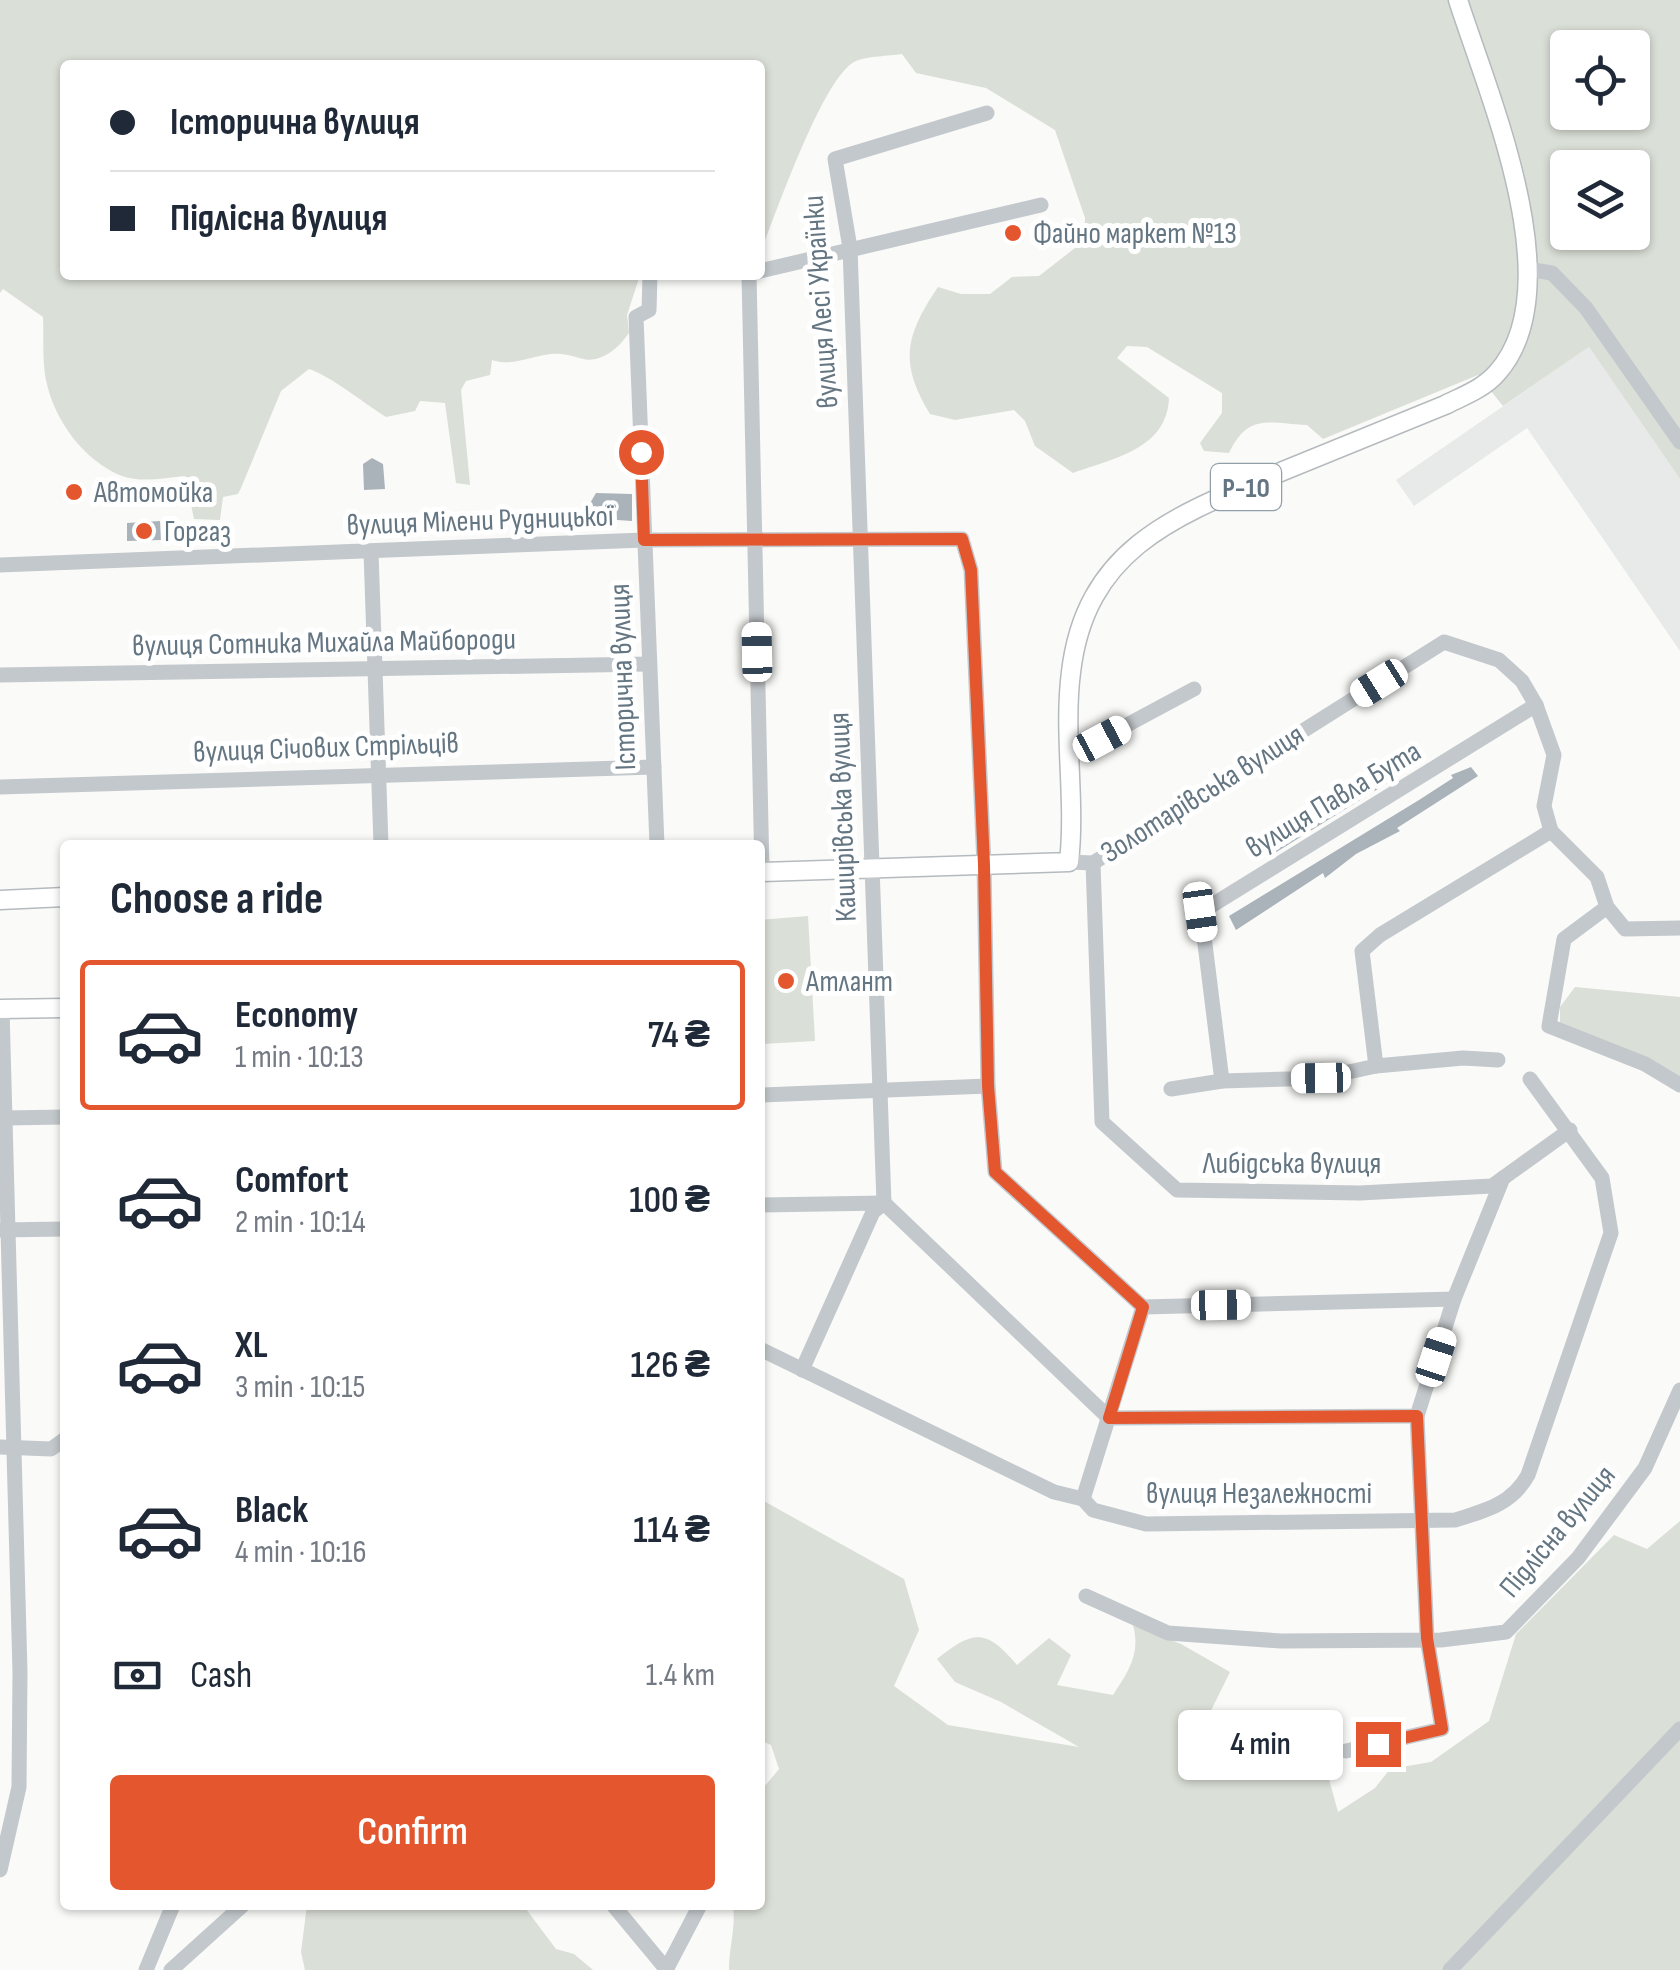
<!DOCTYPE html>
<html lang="en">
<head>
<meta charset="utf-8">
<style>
	body { margin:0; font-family:"Sofia Sans Condensed",sans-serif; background:#f2f2f3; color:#1f2937; height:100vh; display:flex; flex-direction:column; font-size:38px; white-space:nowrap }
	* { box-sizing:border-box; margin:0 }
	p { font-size:32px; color:#747a83 }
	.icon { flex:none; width:55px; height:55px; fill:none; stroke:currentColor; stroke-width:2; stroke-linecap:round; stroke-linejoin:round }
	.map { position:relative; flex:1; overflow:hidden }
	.side { position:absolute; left:60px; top:840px; width:705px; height:1070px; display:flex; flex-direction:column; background:#fff; border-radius:10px; box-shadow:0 2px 8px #0004 }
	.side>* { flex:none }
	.hud { position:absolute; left:60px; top:60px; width:705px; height:220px; border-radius:10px; box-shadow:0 2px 8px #0004; display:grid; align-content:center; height:220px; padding:0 50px; background:#fff }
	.controls { position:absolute; left:1550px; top:30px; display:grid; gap:20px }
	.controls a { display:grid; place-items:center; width:100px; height:100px; border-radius:10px; background:#fff; box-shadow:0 2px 8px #0004; font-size:50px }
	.end { position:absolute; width:45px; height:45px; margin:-22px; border:12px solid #e4572e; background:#fff; box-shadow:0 0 0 5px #fff }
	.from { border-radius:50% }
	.bubble { position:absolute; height:70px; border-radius:10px; background:#fff; box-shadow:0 2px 8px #0004; font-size:32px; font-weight:600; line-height:70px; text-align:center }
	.car { position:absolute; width:30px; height:60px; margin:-30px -15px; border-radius:12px; box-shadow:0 0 8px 2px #0007; background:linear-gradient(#fff 24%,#345 0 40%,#fff 0 76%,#345 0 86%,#fff 0) }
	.hud b { display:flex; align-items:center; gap:35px; height:95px; font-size:38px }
	.hud b+b { border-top:2px solid #e0e1e3 }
	.hud i { width:25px; height:25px; background:#1f2937 }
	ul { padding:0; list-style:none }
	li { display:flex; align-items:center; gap:30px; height:150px; margin:0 20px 15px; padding:0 30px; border:5px solid transparent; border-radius:10px }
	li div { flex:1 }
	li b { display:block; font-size:38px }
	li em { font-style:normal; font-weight:600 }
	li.on { border-color:#e4572e }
	li>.icon { width:90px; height:90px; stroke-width:1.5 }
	h2 { padding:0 50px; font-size:45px; line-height:120px }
	.pay { display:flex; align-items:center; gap:25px; height:110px; padding:0 50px; font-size:38px }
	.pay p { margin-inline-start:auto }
	.button { display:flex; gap:20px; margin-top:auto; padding:20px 50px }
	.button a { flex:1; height:115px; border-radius:10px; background:#e4572e; color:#fff; font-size:40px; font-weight:600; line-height:115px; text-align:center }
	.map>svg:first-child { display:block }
	.built { fill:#e8e9e9 }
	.green { fill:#dadfd7; fill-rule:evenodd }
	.building { fill:#aab3b9 }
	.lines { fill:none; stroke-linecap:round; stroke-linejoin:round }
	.major-casing { stroke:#b5babe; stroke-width:21 }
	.minor { stroke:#c3c8cc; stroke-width:15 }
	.major { stroke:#fff; stroke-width:18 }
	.route { stroke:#e4572e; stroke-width:12 }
	.poi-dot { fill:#e4572e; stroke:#fff; stroke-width:4 }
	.labels { text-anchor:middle; stroke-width:10; stroke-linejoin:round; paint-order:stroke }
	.shield { fill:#fff; stroke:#939fa8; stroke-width:2.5 }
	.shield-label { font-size:28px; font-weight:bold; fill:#657683 }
	.poi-label { font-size:30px; fill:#657683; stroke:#fff; text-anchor:start }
	.street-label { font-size:30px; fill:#657683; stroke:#fff }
</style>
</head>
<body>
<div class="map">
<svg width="1680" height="1970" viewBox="0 0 1680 1970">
	<rect width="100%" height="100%" fill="#fafaf8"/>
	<path class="built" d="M1589,347L1680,479V651L1527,428L1414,506L1396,480Z"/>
	<g class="green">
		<path d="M0,0H1680V479L1589,347L1503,406L1478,375L1323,439L1307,425C1268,423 1248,413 1229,453L1204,451L1200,443L1222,413V393L1147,347L1127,346L1117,358L1169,398C1167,449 1114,458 1073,473L1035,446L1025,421L1014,410L955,420L930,414C899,363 905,336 938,287L961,294H990L1012,277L1039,276L1084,241L1085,218L1055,130L986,88L916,73L902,54C888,56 869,56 856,61C823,75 775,217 760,253V65H65V275H640L627,315L629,333C621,344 613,353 599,358C584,363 576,355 561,354C537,352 516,368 492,360L490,375L466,381L461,390L470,485L456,483L445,403L420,401L415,411L386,417C362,402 334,378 309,369L281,391L241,488L238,494L223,497L220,520L194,519L185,476C165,478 142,483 122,476C84,461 54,420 46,380C42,360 44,337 43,317L3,289L0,293ZM1568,48H1632V112H1568ZM1568,168H1632V232H1568Z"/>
		<path d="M808,916L815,1041L760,1044V920Z"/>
		<path d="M1575,987L1680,997V1080L1560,1035V1007Z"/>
		<path d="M760,1499L904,1579L919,1630L894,1686L948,1725L1079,1747L1001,1702L955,1682L937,1659C973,1630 986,1628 1017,1665L1049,1638L1071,1655L1057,1685L1113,1695C1128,1672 1141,1654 1133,1625L1181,1644L1230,1672L1198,1737L1265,1763L1326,1768L1338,1812L1375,1788L1390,1769L1431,1762L1489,1721L1516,1634L1614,1535L1647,1549L1680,1521V1970H729C729,1947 736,1928 733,1905H760V1792L779,1769L771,1745L760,1740Z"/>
		<path d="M307,1905H523L556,1949L574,1954L593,1970H305L301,1952Z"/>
	</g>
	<g class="building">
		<path d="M372,458L383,464L385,489L364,490L363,464Z"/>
		<path d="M596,493L632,494V521L588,518L589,505Z"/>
		<path d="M160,521L161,540L127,541V523Z"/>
		<path d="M1411,753L1418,764L1270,856L1263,843L1383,768L1386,773L1404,762L1402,759Z"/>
		<path d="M1471,767L1478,776L1397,828L1400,831L1356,854L1325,878L1323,873L1236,930L1229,916L1419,800L1453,778L1451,775Z"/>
	</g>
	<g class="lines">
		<defs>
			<g id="major">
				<path d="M760,872L1069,862C1076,799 1063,735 1071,672C1086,546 1179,514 1283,471C1337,449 1391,427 1445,405C1463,396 1483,389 1497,373C1573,288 1488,94 1458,0"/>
				<path d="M0,900L65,897"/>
				<path d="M0,1009L65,1008"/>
			</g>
		</defs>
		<use href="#major" class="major-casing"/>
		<g class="minor">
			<path d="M1527,269L1552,273L1586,308L1680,442"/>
			<path d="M760,271L1041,205"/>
			<path d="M650,275L649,310L636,317L657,845"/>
			<path d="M749,275L762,872"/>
			<path d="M371,552L381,845"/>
			<path d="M0,565L644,540L962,539L971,570L984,865L988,1086L995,1172L1143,1307"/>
			<path d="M0,675L649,664"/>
			<path d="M1071,755L1194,689"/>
			<path d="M0,787L654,767"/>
			<path d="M1551,831L1597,877L1607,907L1625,929L1680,928"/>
			<path d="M1069,862L1093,863L1444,642L1499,660L1522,681L1536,705L1554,755L1544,806L1551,831L1380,935L1362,951L1376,1066"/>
			<path d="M1093,863L1102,1122L1177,1190L1360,1193L1492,1186L1570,1130"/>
			<path d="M1607,907L1564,939L1549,1026L1645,1064L1680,1085"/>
			<path d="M1222,1081L1201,912L1536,705"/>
			<path d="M1171,1089L1222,1081L1321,1078L1376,1066L1463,1058L1498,1060"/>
			<path d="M760,1095L988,1086"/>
			<path d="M5,1118L65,1117"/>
			<path d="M760,1205L884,1203L1109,1418L1417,1416L1454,1299L1503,1178"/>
			<path d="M0,1230L65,1229"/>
			<path d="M1143,1307L1454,1299"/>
			<path d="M760,1349L1054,1492L1083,1499L1093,1510L1146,1524L1455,1520C1485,1511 1512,1504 1528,1475L1611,1233L1602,1178L1530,1079"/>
			<path d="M802,1370L873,1212L884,1203L850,248L835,159L987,113"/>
			<path d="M0,1447L51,1449L65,1439"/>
			<path d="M1083,1499L1143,1307"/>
			<path d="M1086,1596L1168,1633L1281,1641L1441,1640L1506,1632L1578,1558L1645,1468L1680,1390"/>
			<path d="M1346,1751L1442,1729L1427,1638L1417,1416"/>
			<path d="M0,1870L19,1787L20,1672L2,1009"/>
			<path d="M613,1905L667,1970"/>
			<path d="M146,1970L173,1905"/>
			<path d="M171,1970L243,1905"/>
			<path d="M666,1970L700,1905"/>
			<path d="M1450,1970L1680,1729"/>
		</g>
		<use href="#major" class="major"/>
	</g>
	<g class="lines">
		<path class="route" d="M641,452L644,540L962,539L971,570L984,865L988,1086L995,1172L1143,1307L1109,1418L1417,1416L1427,1638L1442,1729L1378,1744"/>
	</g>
	<g class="poi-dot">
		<circle cx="1013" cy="233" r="10"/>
		<circle cx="74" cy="492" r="10"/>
		<circle cx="144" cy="531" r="10"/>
		<circle cx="786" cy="981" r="10"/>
	</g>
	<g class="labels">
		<rect class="shield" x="1211" y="464" width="70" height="46" rx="8"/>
		<g class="shield-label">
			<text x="1246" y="497">Р-10</text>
		</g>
		<g class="poi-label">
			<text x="1033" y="243">Файно маркет №13</text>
			<text x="94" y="502">Автомойка</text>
			<text x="164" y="541">Горгаз</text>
			<text x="806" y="991">Атлант</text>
		</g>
		<g class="street-label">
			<text transform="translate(820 302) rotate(-94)" y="10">вулиця Лесі Українки</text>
			<text transform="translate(480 520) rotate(-2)" y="10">вулиця Мілени Рудницької</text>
			<text transform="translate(324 642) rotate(-1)" y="10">вулиця Сотника Михайла Майбороди</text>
			<text transform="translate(622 677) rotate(-92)" y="10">Історична вулиця</text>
			<text transform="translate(326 747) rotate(-2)" y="10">вулиця Січових Стрільців</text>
			<text transform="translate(1202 793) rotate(-32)" y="10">Золотарівська вулиця</text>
			<text transform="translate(1333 799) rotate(-31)" y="10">вулиця Павла Бута</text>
			<text transform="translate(842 817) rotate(-92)" y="10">Каширівська вулиця</text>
			<text x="1292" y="1173">Либідська вулиця</text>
			<text x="1259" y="1503">вулиця Незалежності</text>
			<text transform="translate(1557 1531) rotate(-50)" y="10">Підлісна вулиця</text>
		</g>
	</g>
</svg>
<div class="controls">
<a><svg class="icon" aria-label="locate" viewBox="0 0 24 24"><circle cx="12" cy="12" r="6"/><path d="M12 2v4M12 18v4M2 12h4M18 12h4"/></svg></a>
<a><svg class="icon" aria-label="layers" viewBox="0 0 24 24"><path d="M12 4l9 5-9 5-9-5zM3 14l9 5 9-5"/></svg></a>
</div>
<i class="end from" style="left:641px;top:452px"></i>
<i class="end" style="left:1378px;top:1744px"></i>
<div class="bubble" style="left:1178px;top:1710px;width:165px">4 min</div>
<i class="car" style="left:757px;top:652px;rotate:359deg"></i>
<i class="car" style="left:1379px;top:683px;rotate:238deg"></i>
<i class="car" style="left:1102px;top:739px;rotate:62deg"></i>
<i class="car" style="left:1200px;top:912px;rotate:172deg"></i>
<i class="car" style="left:1321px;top:1078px;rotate:269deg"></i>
<i class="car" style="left:1221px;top:1305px;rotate:89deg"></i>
<i class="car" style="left:1436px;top:1357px;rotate:18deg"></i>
<div class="hud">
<b><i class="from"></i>Історична вулиця</b>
<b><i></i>Підлісна вулиця</b>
</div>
<section class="side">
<h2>Choose a ride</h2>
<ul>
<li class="on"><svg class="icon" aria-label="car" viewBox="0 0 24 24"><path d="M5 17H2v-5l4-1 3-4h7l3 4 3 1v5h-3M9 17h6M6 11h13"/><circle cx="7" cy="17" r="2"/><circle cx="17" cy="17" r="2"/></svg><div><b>Economy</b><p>1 min · 10:13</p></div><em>74 ₴</em></li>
<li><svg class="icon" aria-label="car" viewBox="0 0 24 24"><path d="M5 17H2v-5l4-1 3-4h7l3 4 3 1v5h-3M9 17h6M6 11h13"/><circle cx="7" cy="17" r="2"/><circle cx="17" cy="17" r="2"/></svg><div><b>Comfort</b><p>2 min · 10:14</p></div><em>100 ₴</em></li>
<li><svg class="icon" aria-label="car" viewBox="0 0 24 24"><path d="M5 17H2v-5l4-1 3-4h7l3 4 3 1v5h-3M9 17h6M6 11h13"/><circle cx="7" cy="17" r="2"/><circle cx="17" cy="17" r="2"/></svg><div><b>XL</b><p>3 min · 10:15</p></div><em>126 ₴</em></li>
<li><svg class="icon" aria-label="car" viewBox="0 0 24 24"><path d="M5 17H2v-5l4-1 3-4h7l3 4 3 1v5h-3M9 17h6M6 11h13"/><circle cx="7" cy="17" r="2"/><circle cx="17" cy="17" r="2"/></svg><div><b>Black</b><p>4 min · 10:16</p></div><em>114 ₴</em></li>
</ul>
<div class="pay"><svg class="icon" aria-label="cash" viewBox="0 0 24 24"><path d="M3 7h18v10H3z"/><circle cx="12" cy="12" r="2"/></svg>Cash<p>1.4 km</p></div>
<div class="button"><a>Confirm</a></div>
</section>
</div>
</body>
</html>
